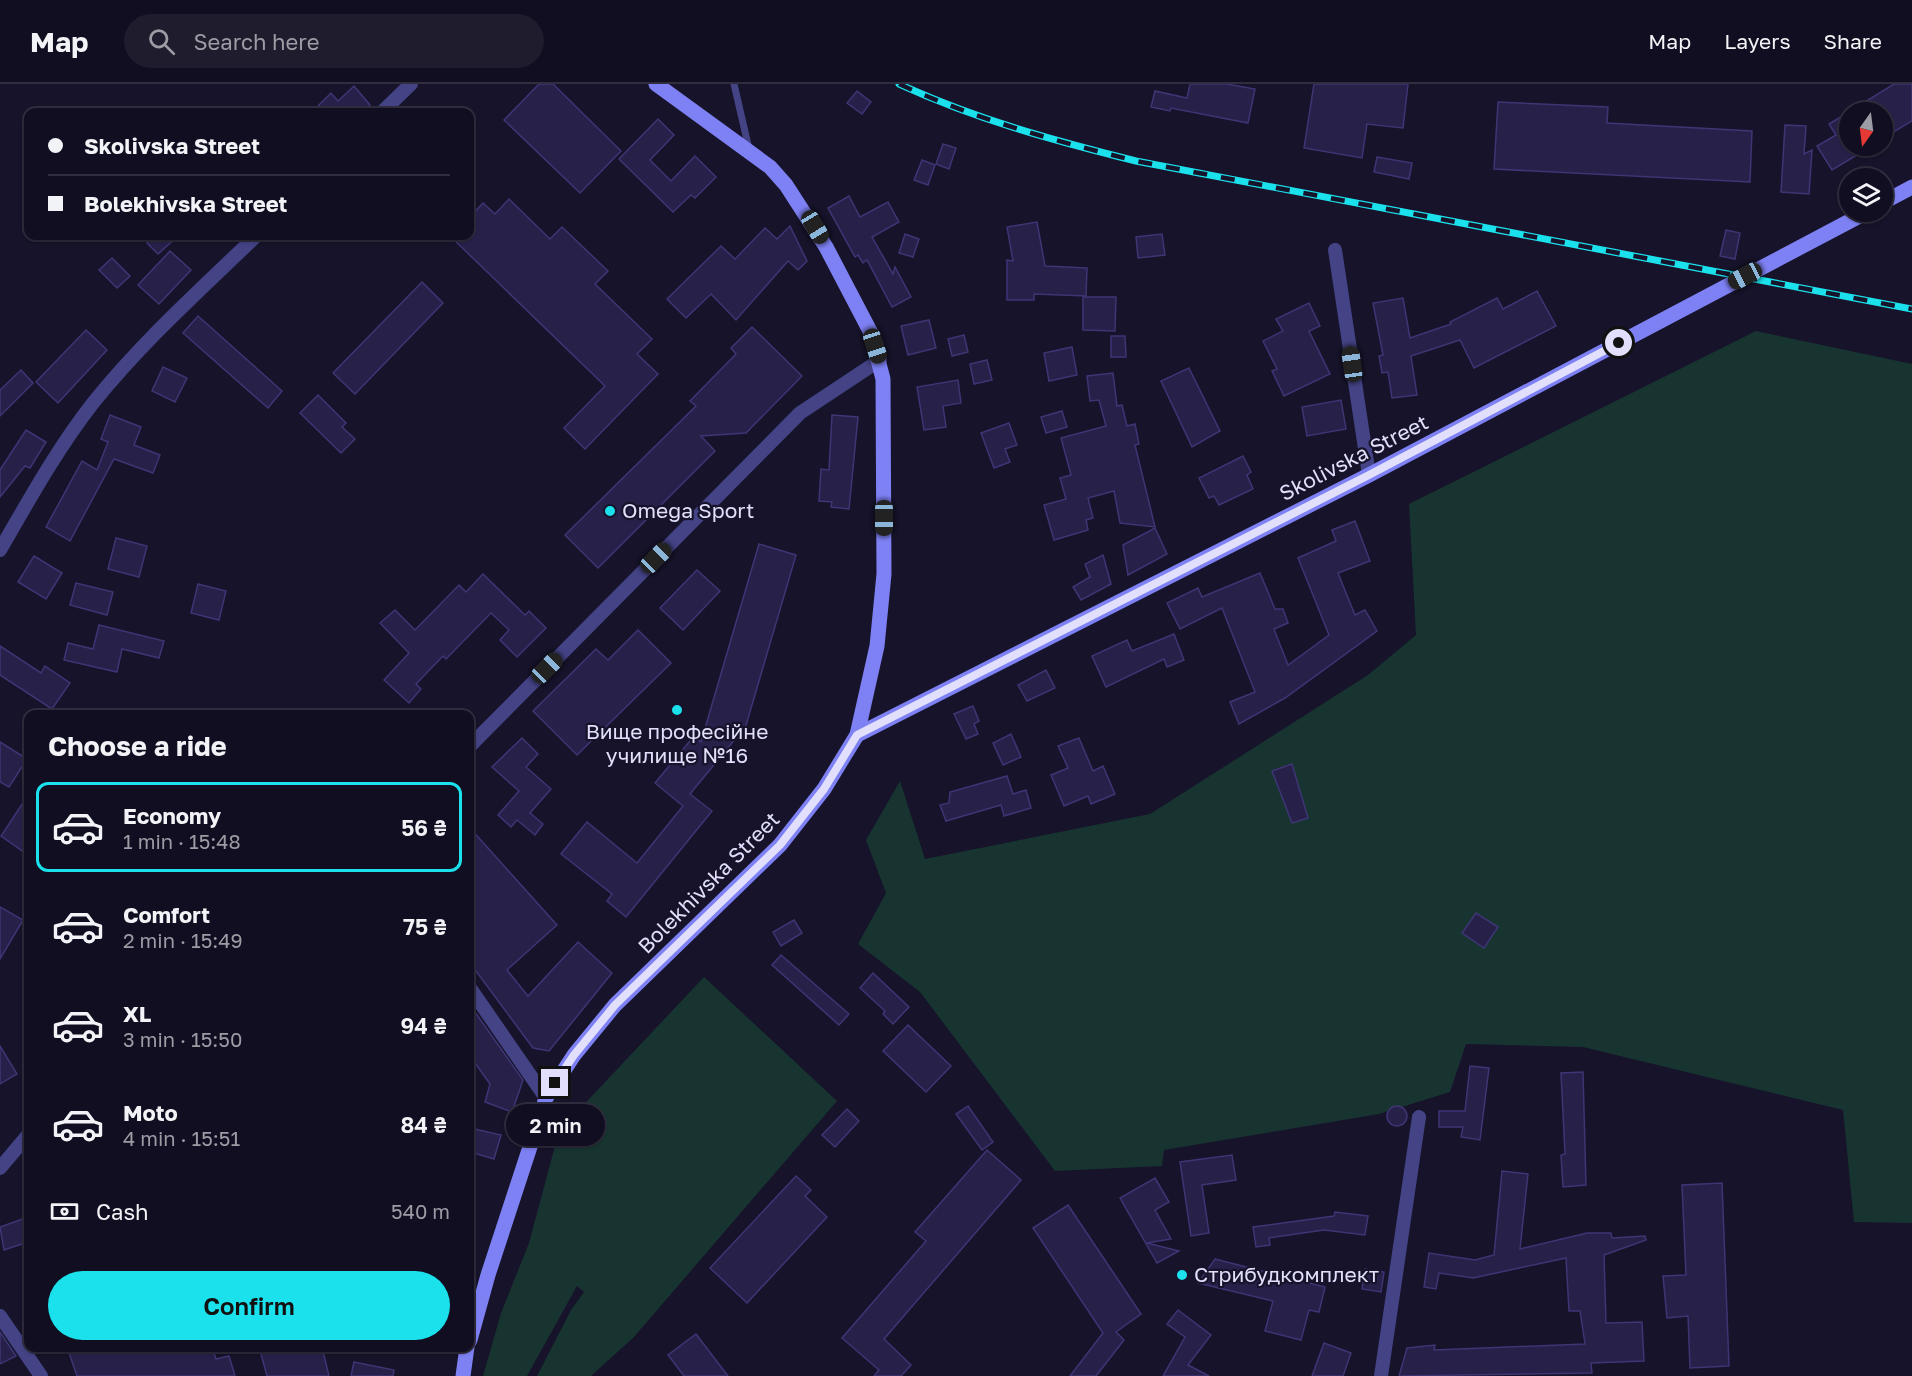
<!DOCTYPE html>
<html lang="en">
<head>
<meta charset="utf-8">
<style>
	body { margin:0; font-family:"Golos Text",sans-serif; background:#1e1c2d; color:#f1f3f6; height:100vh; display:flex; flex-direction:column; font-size:22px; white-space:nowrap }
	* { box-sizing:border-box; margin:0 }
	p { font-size:20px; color:#9c9ca5 }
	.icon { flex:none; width:33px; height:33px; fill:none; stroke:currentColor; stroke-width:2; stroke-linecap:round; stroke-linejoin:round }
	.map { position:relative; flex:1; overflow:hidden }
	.sheet { position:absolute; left:24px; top:626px; width:450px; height:642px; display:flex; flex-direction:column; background:#100e20; border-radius:12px; box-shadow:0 2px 4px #0004,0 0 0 2px #302e3e }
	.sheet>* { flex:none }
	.hud { position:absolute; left:24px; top:24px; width:450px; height:132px; border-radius:12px; box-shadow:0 2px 4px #0004,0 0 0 2px #302e3e; display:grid; align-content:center; height:132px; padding:0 24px; background:#100e20 }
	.needle { width:39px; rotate:194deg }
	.controls { position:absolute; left:1839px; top:18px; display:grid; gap:12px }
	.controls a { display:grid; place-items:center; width:54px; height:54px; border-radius:50%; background:#100e20; box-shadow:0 2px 4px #0004,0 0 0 2px #302e3e; font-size:30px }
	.end { position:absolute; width:27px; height:27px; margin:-14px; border:8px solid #e1dffc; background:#111; box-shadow:0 0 0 3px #111 }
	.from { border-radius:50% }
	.bubble { position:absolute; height:42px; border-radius:21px; background:#100e20; box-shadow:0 2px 4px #0004,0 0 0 2px #302e3e; font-size:20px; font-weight:600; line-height:42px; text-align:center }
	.car { position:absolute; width:18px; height:36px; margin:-18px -9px; border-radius:8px; box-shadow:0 0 4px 2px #0007; background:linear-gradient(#222 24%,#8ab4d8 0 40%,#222 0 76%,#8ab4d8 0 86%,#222 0) }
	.hud b { display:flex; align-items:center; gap:21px; height:57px; font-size:22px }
	.hud b+b { border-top:2px solid #302e3e }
	.hud i { width:15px; height:15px; background:#f1f3f6 }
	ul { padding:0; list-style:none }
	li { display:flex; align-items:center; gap:18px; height:90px; margin:0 12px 9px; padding:0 12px; border:3px solid transparent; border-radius:12px }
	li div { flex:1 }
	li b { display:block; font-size:22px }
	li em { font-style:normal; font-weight:600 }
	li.on { border-color:#1be1ec }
	li>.icon { width:54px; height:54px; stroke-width:1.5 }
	h2 { padding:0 24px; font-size:27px; line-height:72px }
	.pay { display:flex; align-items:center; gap:15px; height:66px; padding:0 24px; font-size:22px }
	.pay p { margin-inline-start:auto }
	.action { display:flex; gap:12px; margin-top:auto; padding:12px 24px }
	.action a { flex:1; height:69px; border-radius:36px; background:#1be1ec; color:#111; font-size:24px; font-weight:600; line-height:69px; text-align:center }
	header { display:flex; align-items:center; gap:36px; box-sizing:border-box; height:84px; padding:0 30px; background:#100e20; border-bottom:2px solid #302e3e }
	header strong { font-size:28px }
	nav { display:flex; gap:33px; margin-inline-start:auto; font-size:21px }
	.search { width:420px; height:54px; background:#1e1c2d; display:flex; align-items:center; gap:15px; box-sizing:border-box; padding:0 21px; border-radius:33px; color:#9c9ca5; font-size:22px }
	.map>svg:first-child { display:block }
	.green { fill:#173431 }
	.building { fill:#27214a; stroke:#3e3574; stroke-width:1.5 }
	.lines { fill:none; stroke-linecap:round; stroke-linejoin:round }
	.lane { stroke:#434385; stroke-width:7 }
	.street { stroke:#434385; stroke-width:14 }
	.secondary { stroke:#7e81f4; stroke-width:15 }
	.rail-casing { stroke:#1be1ec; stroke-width:7 }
	.rail { stroke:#16132a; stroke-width:4.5; stroke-dasharray:14; stroke-linecap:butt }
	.route { stroke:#e1dffc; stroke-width:8 }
	.poi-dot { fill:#1be1ec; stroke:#16132a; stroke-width:2 }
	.labels { text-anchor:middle; stroke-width:4.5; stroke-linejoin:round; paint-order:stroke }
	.street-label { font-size:21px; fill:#e1dffc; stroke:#16132a }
	.poi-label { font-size:21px; fill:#e1dffc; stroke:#16132a; text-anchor:start }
</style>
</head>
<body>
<header>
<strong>Map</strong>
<div class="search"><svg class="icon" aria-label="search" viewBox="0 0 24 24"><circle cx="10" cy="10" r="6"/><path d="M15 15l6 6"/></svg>Search here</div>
<nav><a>Map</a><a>Layers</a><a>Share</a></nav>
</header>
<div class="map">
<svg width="1912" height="1292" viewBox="0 0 1912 1292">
	<rect width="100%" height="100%" fill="#16132a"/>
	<g class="green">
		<path d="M1756,247L1912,280V1139L1854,1138L1843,1026L1583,963L1466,960L1450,1008L1379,1030L1164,1066L1162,1082L1055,1087L920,908L858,860L886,809L866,756L900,697L925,775L1150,730L1368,591L1416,551L1409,420Z"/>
		<path d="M704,893L837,1017L634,1253L591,1292H537L571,1226L584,1208L577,1202L527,1292H483L501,1229L529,1159L559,1047Z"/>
	</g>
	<g class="building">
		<path d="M539,0H553L621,67L580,109L504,36Z"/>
		<path d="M1190,0H1227L1255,5L1248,39L1171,24L1170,27L1151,23L1155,7L1187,14Z"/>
		<path d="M1314,0H1408L1403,44L1367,40L1362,74L1304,64Z"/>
		<path d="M1894,0H1912V37L1882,55V28H1850V62H1872L1832,86L1817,62L1836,51L1829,40Z"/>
		<path d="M354,2L370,21L361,28H324L318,22L331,9L338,17Z"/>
		<path d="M857,7L871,18L862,30L847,19Z"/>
		<path d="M1498,18L1608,23L1607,39L1752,47L1750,98L1494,85Z"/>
		<path d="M658,35L674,51L650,76L671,97L695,72L716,93L695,114L691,111L673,128L619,75Z"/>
		<path d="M1785,41L1806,42L1804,70L1812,66L1809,110L1781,108Z"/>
		<path d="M943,60L956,64L949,85L936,80Z"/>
		<path d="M1377,73L1412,79L1409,95L1374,88Z"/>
		<path d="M922,76L935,81L928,101L914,96Z"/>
		<path d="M849,112L860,133L888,118L899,138L872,153L893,190L895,183L911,213L892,223L867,176L863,179L858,171L855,173L828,124Z"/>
		<path d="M509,115L550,155L562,143L608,187L595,200L652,255L637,270L658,290L585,365L564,344L605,302L450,152H470V133L483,119L495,130Z"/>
		<path d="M1037,138L1045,182L1087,184L1086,212L1034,210V216H1007V176L1013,177L1007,143Z"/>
		<path d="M790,142L807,177L798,186L788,177L736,236L711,210L686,234L667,215L721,162L735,175L765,144L777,155Z"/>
		<path d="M1726,146L1740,149L1735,175L1720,172Z"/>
		<path d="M905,150L919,155L913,173L899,169Z"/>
		<path d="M1162,150L1165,171L1138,174L1136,153Z"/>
		<path d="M155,152H178L158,170L147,159Z"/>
		<path d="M170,167L191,186L159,220L138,201Z"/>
		<path d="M112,174L130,192L117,204L99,186Z"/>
		<path d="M422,198L443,219L355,310L333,289Z"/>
		<path d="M1537,207L1556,242L1474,284L1460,256L1411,272L1417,311L1392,314L1388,288L1382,289L1379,272L1383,271L1373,219L1403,214L1410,254L1451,240L1450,238L1497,214L1503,225Z"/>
		<path d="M1083,213H1116L1115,247L1083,246Z"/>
		<path d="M1309,219L1320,242L1309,247L1330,290L1284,312L1272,287L1277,285L1263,257L1283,247L1276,235Z"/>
		<path d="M198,232L282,307L268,324L183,249Z"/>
		<path d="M929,236L936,264L908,271L901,242Z"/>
		<path d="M752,243L802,292L746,349L701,352L715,367L598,484L565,451L696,322L690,317L736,270L731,264Z"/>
		<path d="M86,246L107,266L58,319L36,298Z"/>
		<path d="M964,251L968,268L952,272L948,255Z"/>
		<path d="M1111,252H1125L1126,273H1111Z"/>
		<path d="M1072,263L1077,291L1049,297L1044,269Z"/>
		<path d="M987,276L992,296L974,300L970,280Z"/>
		<path d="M163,283L187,294L175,318L152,307Z"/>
		<path d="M1189,284L1220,347L1192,363L1161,297Z"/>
		<path d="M21,286L33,299L0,332V306Z"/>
		<path d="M1113,289L1117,322L1122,321L1127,342L1135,340L1139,360L1135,361L1155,443L1120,439L1114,407L1088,414L1093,434L1086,436L1088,446L1054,456L1044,421L1066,415L1060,394L1071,391L1061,354L1106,342L1099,316L1090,317L1087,292Z"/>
		<path d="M958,296L961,319L943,322L946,343L924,346L917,303Z"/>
		<path d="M318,311L346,339L342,343L355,355L341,369L300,329Z"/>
		<path d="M1341,316L1346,345L1307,352L1302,323Z"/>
		<path d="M1062,327L1067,343L1046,349L1041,333Z"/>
		<path d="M110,331L141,343L134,361L160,371L153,389L114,375L70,457L46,443L82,377L97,386L108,358L101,355Z"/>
		<path d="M832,331L858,333L849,425L831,423L832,418L819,417L821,385L829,386Z"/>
		<path d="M1009,339L1017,361L1005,365L1010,378L994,384L981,349Z"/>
		<path d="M26,346L46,358L30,384L25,382L0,413V386Z"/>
		<path d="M1243,372L1251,388L1247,391L1253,405L1219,421L1214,412L1209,414L1199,394Z"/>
		<path d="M1355,437L1370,477L1338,489L1355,531L1365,526L1377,547L1285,614L1239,640L1230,618L1255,608L1222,524L1180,545L1167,519L1198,504L1202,513L1260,489L1275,525H1283L1288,539L1274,545L1288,581L1329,551L1298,474L1336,457L1332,446Z"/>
		<path d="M1155,444L1167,470L1128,491L1123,461Z"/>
		<path d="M116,454L147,462L139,493L108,485Z"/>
		<path d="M759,460L796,471L742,655L736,654L690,710L712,727L626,833L607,817L612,810L561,770L587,738L637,779L683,722L655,699L694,652L701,658Z"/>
		<path d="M1103,471L1111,500L1081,516L1073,503L1090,493L1085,480Z"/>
		<path d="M34,472L62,489L46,515L18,498Z"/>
		<path d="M697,486L720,507L683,546L660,524Z"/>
		<path d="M483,490L525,531L529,527L546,544L517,573L500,556L509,546L491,529L446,575L443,572L416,600L421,605L409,619L384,596L409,569L380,539L395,526L415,546L459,501L466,508Z"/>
		<path d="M76,499L113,508L107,531L70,521Z"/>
		<path d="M198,500L226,507L219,536L191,529Z"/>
		<path d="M99,541L164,557L159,574L122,565L117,588L64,576L68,559L93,565Z"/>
		<path d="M638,546L671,579L577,671L533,627L596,565L608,576Z"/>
		<path d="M1174,550L1184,576L1167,583L1164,575L1106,603L1092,572L1127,556L1132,567Z"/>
		<path d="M0,562L41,589L45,582L70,599L52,625L0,591Z"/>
		<path d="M1046,586L1055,604L1027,617L1018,601Z"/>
		<path d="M973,622L979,637L974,640L978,650L966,655L954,630Z"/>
		<path d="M1011,650L1021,673L1003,681L993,659Z"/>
		<path d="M522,654L538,670L526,683L551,705L530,729L543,740L535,751L517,736L511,743L498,731L519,707L492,683Z"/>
		<path d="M1079,654L1093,687L1103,682L1115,710L1091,720L1088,712L1064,722L1051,691L1068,684L1058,662Z"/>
		<path d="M0,658L27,675L9,703L0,698Z"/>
		<path d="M1292,680L1308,734L1292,739L1272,687Z"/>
		<path d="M1007,692L1013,710L1026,706L1031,724L1004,732L1001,721L946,737L940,721L949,719L950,708Z"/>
		<path d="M28,711V771L1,752Z"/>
		<path d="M470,744L557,841L507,886L528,912L578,858L612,889L549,967L533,964L470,879Z"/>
		<path d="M0,823L23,836L0,875Z"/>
		<path d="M1476,829L1498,843L1484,864L1462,849Z"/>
		<path d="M794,836L802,849L781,862L773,848Z"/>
		<path d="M781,871L849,930L839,941L772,881Z"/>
		<path d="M873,889L909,923L893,940L883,930L885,927L860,904Z"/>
		<path d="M470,921L523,996L512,1028L485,1018L490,1000L470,972Z"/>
		<path d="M908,941L951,982L926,1008L883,967Z"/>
		<path d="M0,962L17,990L0,1000Z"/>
		<path d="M1470,982L1489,984L1480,1056L1461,1053L1463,1043H1439V1027H1465Z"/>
		<path d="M1583,988L1586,1101L1563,1103L1561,1071L1565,1070L1561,989Z"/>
		<path d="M968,1022L993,1058L982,1066L956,1030Z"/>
		<circle cx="1397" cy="1032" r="10"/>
		<path d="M847,1025L859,1037L835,1063L822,1051Z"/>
		<path d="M470,1044L501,1051L494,1075L470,1068Z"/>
		<path d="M987,1066L1021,1096L884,1255L911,1281L901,1292H874L879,1286L842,1254L926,1157L915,1148Z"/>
		<path d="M1232,1071L1236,1096L1202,1101L1209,1149L1191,1152L1180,1078Z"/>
		<path d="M1502,1087L1528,1090L1520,1165L1587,1149H1611L1612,1154L1645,1152L1646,1156L1604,1171L1606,1239L1642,1238L1644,1277L1591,1279L1592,1289L1399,1292L1407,1264L1435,1261L1434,1266L1585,1260L1580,1227H1569L1566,1174L1473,1194L1439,1189L1436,1205L1424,1203L1429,1169L1475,1176L1494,1171Z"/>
		<path d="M796,1092L811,1106L805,1112L827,1133L747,1219L710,1184Z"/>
		<path d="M1155,1094L1169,1118L1155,1126L1171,1155L1147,1159L1179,1167L1157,1179L1120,1114Z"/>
		<path d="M1722,1099L1729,1282L1690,1284L1688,1232L1667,1234L1663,1192L1686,1191L1682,1101Z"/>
		<path d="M1068,1121L1141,1230L1116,1248L1124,1256L1096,1292H1070L1103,1249L1033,1144Z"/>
		<path d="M1335,1128L1368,1132L1365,1151L1324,1146L1269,1154L1270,1161L1256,1163L1253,1143L1334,1132Z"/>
		<path d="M28,1133V1158L4,1166L0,1143Z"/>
		<path d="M1215,1175L1325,1203L1319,1228L1309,1226L1301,1256L1265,1247L1273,1217L1198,1199Z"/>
		<path d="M1365,1185L1384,1188L1381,1208L1362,1205Z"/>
		<path d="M1178,1226L1211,1251L1188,1281L1209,1292H1163L1185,1253L1167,1240Z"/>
		<path d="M0,1248L16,1272L0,1280Z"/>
		<path d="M696,1250L728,1292H684L668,1271Z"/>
		<path d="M1324,1259L1351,1269L1343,1292H1312Z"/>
		<path d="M67,1263H212L216,1275L229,1272L235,1292H77Z"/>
		<path d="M259,1263H322L329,1292H267Z"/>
		<path d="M354,1278L394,1286L393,1292H351Z"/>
	</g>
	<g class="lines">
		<path class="lane" d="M734,0L749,65"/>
		<g class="street">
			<path d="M382,28L411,0"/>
			<path d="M1335,166L1369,391"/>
			<path d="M0,466C29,416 57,365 93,319C142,258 200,206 256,152"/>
			<path d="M470,662L800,329L880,276"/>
			<path d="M470,904L546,1014"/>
			<path d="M0,1084L28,1051"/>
			<path d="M0,1232L41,1292"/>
			<path d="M1381,1292L1419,1033"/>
		</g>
		<g class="secondary">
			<path d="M1882,119L1912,103"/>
			<path d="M857,651L1369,391L1867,128"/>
			<path d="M470,1256L488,1191L546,1014L574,971L615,921L780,761L824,705L857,651L877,562L884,490L883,295L871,249L826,163L786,101L770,83L656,0"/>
			<path d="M463,1292L467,1263"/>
		</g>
		<defs>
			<path id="rail" d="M899,0C978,36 1052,56 1136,77L1912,225"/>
		</defs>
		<use href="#rail" class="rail-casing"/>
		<use href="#rail" class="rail"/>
	</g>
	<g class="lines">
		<path class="route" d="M555,999L574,971L615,921L780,761L824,705L857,651L1369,391L1619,259"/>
	</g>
	<g class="poi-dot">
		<circle cx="610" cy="427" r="6"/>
		<circle cx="677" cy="626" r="6"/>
		<circle cx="1182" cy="1191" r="6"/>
	</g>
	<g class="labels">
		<g class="street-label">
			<text transform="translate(1354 374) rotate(-27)" y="7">Skolivska Street</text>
			<text transform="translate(709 799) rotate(-45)" y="7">Bolekhivska Street</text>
		</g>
		<g class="poi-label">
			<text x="622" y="434">Omega Sport</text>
			<text x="677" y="655" text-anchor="middle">Вище професійне<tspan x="677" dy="24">училище №16</tspan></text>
			<text x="1194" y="1198">Стрибудкомплект</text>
		</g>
	</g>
</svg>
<div class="controls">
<a><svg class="needle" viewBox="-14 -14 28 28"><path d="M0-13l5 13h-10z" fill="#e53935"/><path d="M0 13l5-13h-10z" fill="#9c9ca5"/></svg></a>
<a><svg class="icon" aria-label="layers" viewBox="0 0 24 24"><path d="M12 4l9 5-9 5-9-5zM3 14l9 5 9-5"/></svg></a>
</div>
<i class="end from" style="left:1619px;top:259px"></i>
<i class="end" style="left:555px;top:999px"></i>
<div class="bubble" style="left:506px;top:1020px;width:99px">2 min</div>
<i class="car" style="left:815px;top:143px;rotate:149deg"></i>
<i class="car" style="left:1745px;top:192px;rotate:242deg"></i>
<i class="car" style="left:875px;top:262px;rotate:162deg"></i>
<i class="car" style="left:1352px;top:280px;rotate:352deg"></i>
<i class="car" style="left:884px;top:434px;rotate:180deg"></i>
<i class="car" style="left:656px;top:474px;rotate:45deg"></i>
<i class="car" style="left:547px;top:584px;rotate:45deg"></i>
<div class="hud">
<b><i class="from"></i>Skolivska Street</b>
<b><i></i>Bolekhivska Street</b>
</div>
<section class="sheet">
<h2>Choose a ride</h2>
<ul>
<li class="on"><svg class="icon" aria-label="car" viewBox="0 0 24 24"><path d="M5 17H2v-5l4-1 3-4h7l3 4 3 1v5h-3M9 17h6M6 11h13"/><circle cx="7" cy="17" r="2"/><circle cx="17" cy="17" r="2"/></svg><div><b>Economy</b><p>1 min · 15:48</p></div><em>56 ₴</em></li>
<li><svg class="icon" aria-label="car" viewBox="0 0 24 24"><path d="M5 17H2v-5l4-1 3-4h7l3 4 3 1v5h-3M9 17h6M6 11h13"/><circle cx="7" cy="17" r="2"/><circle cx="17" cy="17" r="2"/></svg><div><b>Comfort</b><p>2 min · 15:49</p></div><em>75 ₴</em></li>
<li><svg class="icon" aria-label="car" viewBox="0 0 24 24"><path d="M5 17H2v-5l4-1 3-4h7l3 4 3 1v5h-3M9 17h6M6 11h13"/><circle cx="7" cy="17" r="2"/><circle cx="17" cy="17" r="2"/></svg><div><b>XL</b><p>3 min · 15:50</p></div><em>94 ₴</em></li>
<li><svg class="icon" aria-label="car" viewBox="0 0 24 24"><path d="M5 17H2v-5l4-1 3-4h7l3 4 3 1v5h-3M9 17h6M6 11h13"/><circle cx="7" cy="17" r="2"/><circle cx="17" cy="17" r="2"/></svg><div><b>Moto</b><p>4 min · 15:51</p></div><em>84 ₴</em></li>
</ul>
<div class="pay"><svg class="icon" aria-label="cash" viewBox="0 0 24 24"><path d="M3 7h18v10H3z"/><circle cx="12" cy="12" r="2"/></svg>Cash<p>540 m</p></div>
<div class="action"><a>Confirm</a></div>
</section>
</div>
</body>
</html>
